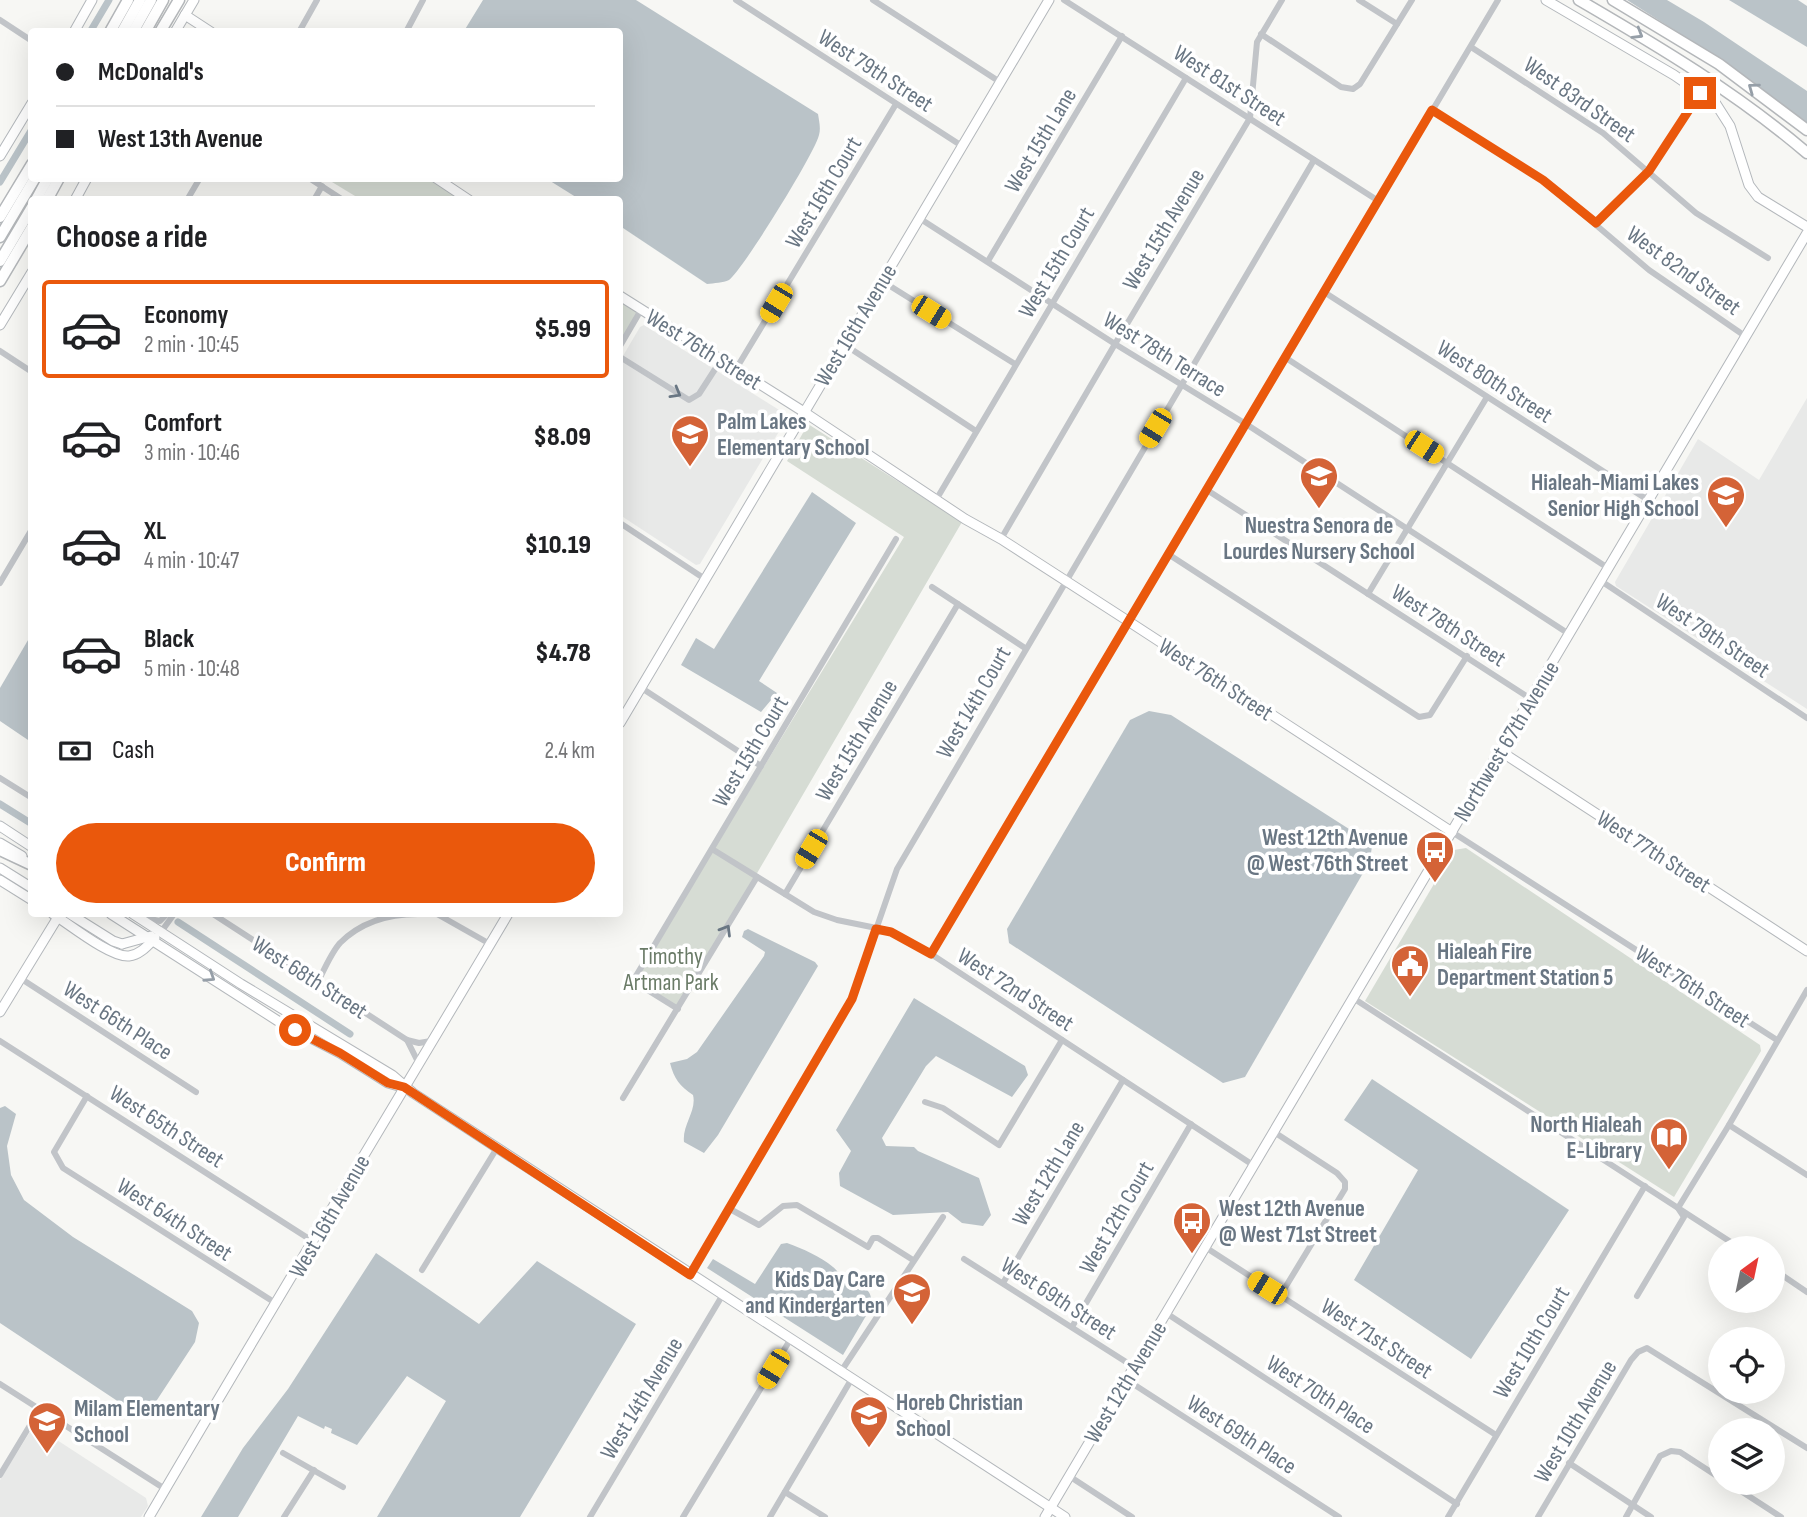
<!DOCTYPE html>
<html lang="en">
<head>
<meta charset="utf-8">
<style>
	body { margin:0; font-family:"Sofia Sans Condensed",sans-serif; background:#f6f6f6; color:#202124; height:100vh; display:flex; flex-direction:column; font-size:26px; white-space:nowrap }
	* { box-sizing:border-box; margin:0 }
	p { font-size:23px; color:#757577 }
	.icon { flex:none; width:38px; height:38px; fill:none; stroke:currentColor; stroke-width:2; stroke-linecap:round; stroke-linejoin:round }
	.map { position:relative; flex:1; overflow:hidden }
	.sheet { position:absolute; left:28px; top:196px; width:595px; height:721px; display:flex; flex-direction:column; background:#fff; border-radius:7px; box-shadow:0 7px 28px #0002 }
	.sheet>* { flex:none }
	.hud { position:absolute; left:28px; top:28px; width:595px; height:154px; border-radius:7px; box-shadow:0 7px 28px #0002; display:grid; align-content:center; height:154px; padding:0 28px; background:#fff }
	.needle { width:46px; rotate:33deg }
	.controls { position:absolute; left:1708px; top:1236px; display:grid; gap:14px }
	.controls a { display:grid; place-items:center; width:77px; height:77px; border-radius:50%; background:#fff; box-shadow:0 7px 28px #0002; font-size:35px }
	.end { position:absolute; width:32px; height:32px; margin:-16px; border:9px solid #ea580c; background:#fff; box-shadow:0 0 0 4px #fff }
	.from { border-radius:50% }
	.car { position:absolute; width:21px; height:42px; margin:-21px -10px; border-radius:9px; box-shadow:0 0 5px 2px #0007; background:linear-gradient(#f5c518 24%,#345 0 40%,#f5c518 0 76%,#345 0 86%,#f5c518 0) }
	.hud b { display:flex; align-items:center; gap:24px; height:66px; font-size:26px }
	.hud b+b { border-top:2px solid #e0e0e0 }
	.hud i { width:18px; height:18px; background:#202124 }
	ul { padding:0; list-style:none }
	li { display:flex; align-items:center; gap:21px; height:98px; margin:0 14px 10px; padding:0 14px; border:4px solid transparent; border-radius:7px }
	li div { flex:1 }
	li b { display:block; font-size:26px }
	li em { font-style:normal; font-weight:800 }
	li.selected { border-color:#ea580c }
	li>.icon { width:63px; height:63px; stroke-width:1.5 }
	h2 { padding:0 28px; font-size:32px; line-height:84px }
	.pay { display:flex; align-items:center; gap:18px; height:77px; padding:0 28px; font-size:26px }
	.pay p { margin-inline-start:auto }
	.action { display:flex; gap:14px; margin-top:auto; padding:14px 28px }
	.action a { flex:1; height:80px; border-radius:42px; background:#ea580c; color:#fff; font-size:28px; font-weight:800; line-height:80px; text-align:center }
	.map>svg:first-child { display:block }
	.built { fill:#e8e9e8 }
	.green { fill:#d6dcd4 }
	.water { fill:#bac3c8 }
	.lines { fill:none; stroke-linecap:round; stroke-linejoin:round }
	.canal { stroke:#bac3c8; stroke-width:7 }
	.secondary-casing { stroke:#b4b8bc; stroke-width:11 }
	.highway-casing { stroke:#b4b7ba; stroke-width:13 }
	.street { stroke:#c1c4c8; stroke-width:6 }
	.secondary { stroke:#fff; stroke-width:9 }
	.highway { stroke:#fff; stroke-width:10 }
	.oneway { stroke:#969fa8 }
	.oneway2 { stroke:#697683 }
	.route { stroke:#ea580c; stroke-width:9 }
	.labels { text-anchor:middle; stroke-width:7; stroke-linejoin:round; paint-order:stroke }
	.street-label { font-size:23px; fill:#697683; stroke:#fff }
	.poi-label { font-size:23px; font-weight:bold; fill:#697683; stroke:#fff; text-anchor:start }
	.park-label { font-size:23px; fill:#6a7b67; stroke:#fff }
</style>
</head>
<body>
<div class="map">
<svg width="1807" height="1517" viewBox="0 0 1807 1517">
	<rect width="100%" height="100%" fill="#f7f7f4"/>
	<g class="built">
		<path d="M644,325L784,413L787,418L700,564L696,565L620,515V361L640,327Z"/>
		<path d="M1807,398V709L1616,586L1615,582L1698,439L1759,480Z"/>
		<path d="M33,1427H37L146,1498L148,1506L141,1517H0V1480Z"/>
	</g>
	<g class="green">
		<path d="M327,179H431L464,199H360Z"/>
		<path d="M620,298L640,311L620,345Z"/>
		<path d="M808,424L962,522L679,1007L633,981L904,537L787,461Z"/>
		<path d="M1466,848L1760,1045L1761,1051L1674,1197L1365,1001L1454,850Z"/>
	</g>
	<g class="water">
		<path d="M483,0H636L818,114C819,121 821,128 819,135C815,153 742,271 729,280C723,283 714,283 707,284L620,226V200L579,199L547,179L620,178V32L464,31Z"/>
		<path d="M1627,0H1667L1704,22L1807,91V123L1729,65Z"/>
		<path d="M1729,0H1798L1807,6V47Z"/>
		<path d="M812,492L856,523L759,681L777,693L761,712L681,665L696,638L714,649Z"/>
		<path d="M31,635V742L0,721V688Z"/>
		<path d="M1149,711L1171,715L1360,836L1372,846L1370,861L1245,1077L1223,1083L1009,943L1007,929L1130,720Z"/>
		<path d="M748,929L815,962L818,966L718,1135L704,1153L684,1142C682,1125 697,1111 693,1095C680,1086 674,1079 670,1063L687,1059L697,1052L764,956L765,952L742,937L744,931Z"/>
		<path d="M914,998L1025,1066L1028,1075L1012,1097L936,1056L926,1066L882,1138L886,1146L914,1147L918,1151L979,1178L991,1215L983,1226L962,1223L948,1212L893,1215L840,1186L839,1173L851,1151L836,1130Z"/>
		<path d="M1372,1079L1569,1210L1471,1359L1354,1280L1418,1170L1344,1120Z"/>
		<path d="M5,1106L16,1114L7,1146L11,1175L24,1200L73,1237L192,1311L199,1323L195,1342L155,1403L137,1414L0,1323V1108Z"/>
		<path d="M787,1243C803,1249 820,1256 833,1267C837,1270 840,1276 845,1279C859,1287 876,1286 870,1309L843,1355L707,1268L713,1259L755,1284L781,1244Z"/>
		<path d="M376,1253L479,1324L537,1261L636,1324L520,1517H377L446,1401L407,1376L357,1445L331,1433L332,1429L325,1426L324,1429L298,1416L238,1517H201L243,1448L288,1389Z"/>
	</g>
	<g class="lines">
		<g class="canal">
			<path d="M90,32L109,0"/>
			<path d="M0,182L32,129"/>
			<path d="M0,804L32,824"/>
			<path d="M178,922L350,1034"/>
		</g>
		<defs>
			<g id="secondary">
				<path d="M1546,0L1674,75L1716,104L1730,126L1749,185L1758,197L1807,227"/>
				<path d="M185,15L211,32"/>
				<path d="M74,32L92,0"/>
				<path d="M175,32L194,0"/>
				<path d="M0,156L32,103"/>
				<path d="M436,178L469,200"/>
				<path d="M75,200L87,178"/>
				<path d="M620,296L804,412L965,519L1001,539L1128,621L1452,832"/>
				<path d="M0,325L32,272"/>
				<path d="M620,723L1049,0"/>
				<path d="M1500,751L1807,951"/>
				<path d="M0,826L32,847"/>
				<path d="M0,843L22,856"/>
				<path d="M0,868L32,888"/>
				<path d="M0,880L32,900"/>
				<path d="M53,914C69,924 111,958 129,956C140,955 148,945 155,938"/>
				<path d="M70,914L113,941L122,944"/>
				<path d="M111,914L278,1021L340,1053L388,1083L402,1087"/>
				<path d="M133,914L241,984L392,1075L413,1093L1065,1517"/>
				<path d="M122,944L151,936"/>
				<path d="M0,1012L58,917"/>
				<path d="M149,1517C267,1315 389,1115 508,914"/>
				<path d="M1045,1517L1807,233"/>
			</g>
			<g id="highway">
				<path d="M1579,0C1658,46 1737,93 1807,153"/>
				<path d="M1613,0L1719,64L1807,130"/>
				<path d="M110,32L128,0"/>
				<path d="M122,32L140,0"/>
				<path d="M133,32L151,0"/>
				<path d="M145,32L163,0"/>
				<path d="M160,32L179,0"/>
				<path d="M36,200L48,178"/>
				<path d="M47,200L59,178"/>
				<path d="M0,217L32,164"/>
				<path d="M0,237L35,178"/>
				<path d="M0,261L32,207"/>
				<path d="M0,281L32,227"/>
				<path d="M0,850L32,865"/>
			</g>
		</defs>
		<use href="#secondary" class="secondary-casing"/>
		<use href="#highway" class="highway-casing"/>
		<g class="street">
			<path d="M736,0L962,146"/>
			<path d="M873,0L1000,82"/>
			<path d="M1064,0L1377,200"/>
			<path d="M1359,0L1397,24"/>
			<path d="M0,20L32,41"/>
			<path d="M299,32L317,0"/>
			<path d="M406,32L423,0"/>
			<path d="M1261,34L1341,87L1353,89L1360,84L1412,0"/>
			<path d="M1471,47L1603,133L1696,213L1768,258"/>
			<path d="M1432,110L1543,180L1649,270L1745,336"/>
			<path d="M309,178L343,200"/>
			<path d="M187,200L200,178"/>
			<path d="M314,200L322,186"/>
			<path d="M919,218L1115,344L1246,424L1569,634"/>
			<path d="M1596,223L1649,171L1700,93"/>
			<path d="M988,261L1122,36"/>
			<path d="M882,281L1015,364"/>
			<path d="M1324,292L1648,500"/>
			<path d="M845,345L976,431"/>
			<path d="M620,346L641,310"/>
			<path d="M0,351L32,372"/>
			<path d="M620,357L689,400L699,394L721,360"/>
			<path d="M1286,358L1608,568"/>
			<path d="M736,369L896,104"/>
			<path d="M1207,490L1531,699"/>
			<path d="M936,500L1186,78"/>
			<path d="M620,523L705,579"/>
			<path d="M1001,539L1115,344L1250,118L1257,42L1282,0"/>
			<path d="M1168,554L1419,717L1430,715L1467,656"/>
			<path d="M1601,581L1807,718"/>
			<path d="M0,583L32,529"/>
			<path d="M932,587L1025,648"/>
			<path d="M1368,594L1487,397"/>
			<path d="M640,687L761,766"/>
			<path d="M0,778L32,798"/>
			<path d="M1452,832L1777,1040"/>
			<path d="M712,849L814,912L837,920L891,931L931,954L1253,1165"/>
			<path d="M785,894L958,604"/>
			<path d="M213,914L407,1040L419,1043L431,1041"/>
			<path d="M437,914L490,944"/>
			<path d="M144,918L160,921L167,914"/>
			<path d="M161,932L174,914"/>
			<path d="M931,954L1498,0"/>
			<path d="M20,978L196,1092"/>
			<path d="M318,982C324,970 331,953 340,943C361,922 390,914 418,914"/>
			<path d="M1353,998L1740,1248"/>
			<path d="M678,1009L633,981L896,539"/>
			<path d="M407,1040L418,1062"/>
			<path d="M0,1041L314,1242"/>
			<path d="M87,1096L54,1152L63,1168L277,1304"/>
			<path d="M623,1098L757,877"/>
			<path d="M925,1102L943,1108L999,1145L1062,1040"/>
			<path d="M1729,1125L1807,1175"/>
			<path d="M1274,1132L1337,1173L1345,1182V1189L1280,1296"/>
			<path d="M730,1209L759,1225L783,1206L797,1205L868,1247L873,1238H878L913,1260"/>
			<path d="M1205,1247L1496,1435"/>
			<path d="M964,1259L1134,1367"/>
			<path d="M1773,1269L1807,1292"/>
			<path d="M422,1270L497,1148"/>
			<path d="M690,1275L852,999L897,869L1314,160"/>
			<path d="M1003,1283L1123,1080"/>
			<path d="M1637,1296L1684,1217L1678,1208L1729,1125L1807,990"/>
			<path d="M1166,1313L1457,1504"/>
			<path d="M1072,1327L1191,1124"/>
			<path d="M840,1373L943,1217"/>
			<path d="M1127,1380L1339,1517"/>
			<path d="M0,1384L165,1489"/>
			<path d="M283,1453L343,1487"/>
			<path d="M1569,1463L1651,1517"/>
			<path d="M0,1475L32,1422L47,1413"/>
			<path d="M1069,1476L1132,1517"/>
			<path d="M1727,1482L1781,1517"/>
			<path d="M785,1492L825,1517"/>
			<path d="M284,1517L314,1470"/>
			<path d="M590,1517L722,1296"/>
			<path d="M683,1517L790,1340"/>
			<path d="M770,1517L851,1380"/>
			<path d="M1448,1517L1645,1186"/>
			<path d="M1538,1517L1631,1360L1638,1352L1647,1348L1807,1448"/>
			<path d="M1626,1517L1660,1456L1671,1451L1680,1452L1720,1478"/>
		</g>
		<use href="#secondary" class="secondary"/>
		<use href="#highway" class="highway"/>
	</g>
	<defs><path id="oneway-chevron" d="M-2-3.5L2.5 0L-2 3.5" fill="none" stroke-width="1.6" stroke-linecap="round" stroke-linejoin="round" transform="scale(1.75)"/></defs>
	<g class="oneway">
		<use href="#oneway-chevron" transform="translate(1638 34) rotate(31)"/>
		<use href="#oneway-chevron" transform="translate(1753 88) rotate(-144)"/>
		<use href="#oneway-chevron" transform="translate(210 977) rotate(33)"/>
	</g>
	<g class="oneway2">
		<use href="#oneway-chevron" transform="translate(676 393) rotate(30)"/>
		<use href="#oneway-chevron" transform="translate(726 930) rotate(-59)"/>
	</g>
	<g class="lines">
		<path class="route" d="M295,1030L340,1053L388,1083L404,1087L690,1275L852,999L876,929L891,932L931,954L1432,110L1543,180L1596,223L1649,171L1700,93"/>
	</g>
	<defs>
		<symbol id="school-pin" viewBox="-11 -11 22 30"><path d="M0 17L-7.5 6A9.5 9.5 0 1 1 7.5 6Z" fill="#d46337" stroke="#fff"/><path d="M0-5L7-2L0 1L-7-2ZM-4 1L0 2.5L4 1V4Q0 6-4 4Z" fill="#fff"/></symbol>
		<symbol id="bus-pin" viewBox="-11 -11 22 30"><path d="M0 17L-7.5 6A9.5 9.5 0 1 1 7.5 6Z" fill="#d46337" stroke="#fff"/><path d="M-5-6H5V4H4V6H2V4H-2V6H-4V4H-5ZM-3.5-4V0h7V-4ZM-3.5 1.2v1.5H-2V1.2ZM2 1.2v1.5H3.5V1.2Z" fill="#fff"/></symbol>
		<symbol id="civic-pin" viewBox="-11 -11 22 30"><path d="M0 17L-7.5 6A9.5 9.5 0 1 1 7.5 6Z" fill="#d46337" stroke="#fff"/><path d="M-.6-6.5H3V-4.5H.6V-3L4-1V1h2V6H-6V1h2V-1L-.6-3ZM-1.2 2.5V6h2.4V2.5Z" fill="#fff"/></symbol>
		<symbol id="library-pin" viewBox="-11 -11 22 30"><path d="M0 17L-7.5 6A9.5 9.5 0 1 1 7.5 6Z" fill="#d46337" stroke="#fff"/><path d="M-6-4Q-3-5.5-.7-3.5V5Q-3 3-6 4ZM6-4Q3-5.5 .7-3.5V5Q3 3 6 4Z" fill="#fff"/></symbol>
	</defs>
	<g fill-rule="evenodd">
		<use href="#school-pin" x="668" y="412" width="44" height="60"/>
		<use href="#school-pin" x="1297" y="454" width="44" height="60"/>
		<use href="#school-pin" x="1704" y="473" width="44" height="60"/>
		<use href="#bus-pin" x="1413" y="828" width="44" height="60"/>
		<use href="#civic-pin" x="1388" y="942" width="44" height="60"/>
		<use href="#library-pin" x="1647" y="1115" width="44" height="60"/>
		<use href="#bus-pin" x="1170" y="1199" width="44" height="60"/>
		<use href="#school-pin" x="890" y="1270" width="44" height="60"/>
		<use href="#school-pin" x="847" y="1393" width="44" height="60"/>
		<use href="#school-pin" x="25" y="1399" width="44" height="60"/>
	</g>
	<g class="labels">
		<g class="street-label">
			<text transform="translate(876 70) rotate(33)" y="8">West 79th Street</text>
			<text transform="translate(1230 85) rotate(33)" y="8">West 81st Street</text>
			<text transform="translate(1580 99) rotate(35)" y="8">West 83rd Street</text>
			<text transform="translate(1040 140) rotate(-59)" y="8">West 15th Lane</text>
			<text transform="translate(823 192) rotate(-59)" y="8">West 16th Court</text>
			<text transform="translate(1163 229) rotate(-59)" y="8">West 15th Avenue</text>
			<text transform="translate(1056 262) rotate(-59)" y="8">West 15th Court</text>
			<text transform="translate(1684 270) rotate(36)" y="8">West 82nd Street</text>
			<text transform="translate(855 325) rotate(-59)" y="8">West 16th Avenue</text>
			<text transform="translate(704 349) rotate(32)" y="8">West 76th Street</text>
			<text transform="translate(1165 354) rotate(32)" y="8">West 78th Terrace</text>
			<text transform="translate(1495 381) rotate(33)" y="8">West 80th Street</text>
			<text transform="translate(1449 625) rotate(33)" y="8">West 78th Street</text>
			<text transform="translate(1713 635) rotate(34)" y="8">West 79th Street</text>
			<text transform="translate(1216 679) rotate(33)" y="8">West 76th Street</text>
			<text transform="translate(973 702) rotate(-60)" y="8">West 14th Court</text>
			<text transform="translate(856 740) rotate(-59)" y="8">West 15th Avenue</text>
			<text transform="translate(1506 741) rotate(-59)" y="8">Northwest 67th Avenue</text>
			<text transform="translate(750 751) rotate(-59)" y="8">West 15th Court</text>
			<text transform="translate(1654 851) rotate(33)" y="8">West 77th Street</text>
			<text transform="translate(310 977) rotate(33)" y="8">West 68th Street</text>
			<text transform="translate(1693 986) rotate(33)" y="8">West 76th Street</text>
			<text transform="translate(1016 989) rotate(33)" y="8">West 72nd Street</text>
			<text transform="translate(118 1020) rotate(33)" y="8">West 66th Place</text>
			<text transform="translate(167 1126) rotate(33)" y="8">West 65th Street</text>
			<text transform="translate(1048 1173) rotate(-59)" y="8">West 12th Lane</text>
			<text transform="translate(329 1216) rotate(-60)" y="8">West 16th Avenue</text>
			<text transform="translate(1116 1217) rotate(-60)" y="8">West 12th Court</text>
			<text transform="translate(175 1219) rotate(33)" y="8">West 64th Street</text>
			<text transform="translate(1059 1298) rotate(33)" y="8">West 69th Street</text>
			<text transform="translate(1377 1338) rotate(33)" y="8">West 71st Street</text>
			<text transform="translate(1531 1342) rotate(-59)" y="8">West 10th Court</text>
			<text transform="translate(1125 1382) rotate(-59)" y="8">West 12th Avenue</text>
			<text transform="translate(1321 1394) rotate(33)" y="8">West 70th Place</text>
			<text transform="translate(641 1398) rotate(-59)" y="8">West 14th Avenue</text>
			<text transform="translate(1575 1421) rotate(-59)" y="8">West 10th Avenue</text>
			<text transform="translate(1242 1434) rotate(33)" y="8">West 69th Place</text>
		</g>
		<g class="poi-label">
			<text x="717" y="429">Palm Lakes<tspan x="717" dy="26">Elementary School</tspan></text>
			<text x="1699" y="490" text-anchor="end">Hialeah-Miami Lakes<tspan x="1699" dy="26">Senior High School</tspan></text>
			<text x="1319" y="533" text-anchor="middle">Nuestra Senora de<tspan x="1319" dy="26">Lourdes Nursery School</tspan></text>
			<text x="1408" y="845" text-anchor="end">West 12th Avenue<tspan x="1408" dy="26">@ West 76th Street</tspan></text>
			<text x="1437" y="959">Hialeah Fire<tspan x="1437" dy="26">Department Station 5</tspan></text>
			<text x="1642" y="1132" text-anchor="end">North Hialeah<tspan x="1642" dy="26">E-Library</tspan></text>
			<text x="1219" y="1216">West 12th Avenue<tspan x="1219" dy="26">@ West 71st Street</tspan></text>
			<text x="885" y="1287" text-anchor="end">Kids Day Care<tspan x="885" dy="26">and Kindergarten</tspan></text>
			<text x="896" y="1410">Horeb Christian<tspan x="896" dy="26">School</tspan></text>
			<text x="74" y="1416">Milam Elementary<tspan x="74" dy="26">School</tspan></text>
		</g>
		<g class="park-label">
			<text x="671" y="964">Timothy<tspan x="671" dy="26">Artman Park</tspan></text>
		</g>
	</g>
</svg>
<div class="controls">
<a><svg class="needle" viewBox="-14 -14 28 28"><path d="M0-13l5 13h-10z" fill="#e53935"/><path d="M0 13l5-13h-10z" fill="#757577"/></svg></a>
<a><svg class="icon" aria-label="locate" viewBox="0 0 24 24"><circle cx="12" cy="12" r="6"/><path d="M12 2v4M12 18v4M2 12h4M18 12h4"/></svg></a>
<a><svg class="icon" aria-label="layers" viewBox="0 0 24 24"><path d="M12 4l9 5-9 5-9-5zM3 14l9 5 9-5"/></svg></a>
</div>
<i class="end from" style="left:295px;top:1030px"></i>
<i class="end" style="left:1700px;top:93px"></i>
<i class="car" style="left:776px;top:303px;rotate:211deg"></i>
<i class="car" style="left:931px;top:312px;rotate:122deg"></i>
<i class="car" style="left:1155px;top:428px;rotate:211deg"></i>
<i class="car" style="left:1424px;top:447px;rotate:123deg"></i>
<i class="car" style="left:811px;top:849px;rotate:211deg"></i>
<i class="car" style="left:1267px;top:1288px;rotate:302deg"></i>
<i class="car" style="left:773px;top:1369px;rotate:211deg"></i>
<div class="hud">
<b><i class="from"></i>McDonald's</b>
<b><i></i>West 13th Avenue</b>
</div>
<section class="sheet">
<h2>Choose a ride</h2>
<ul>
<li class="selected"><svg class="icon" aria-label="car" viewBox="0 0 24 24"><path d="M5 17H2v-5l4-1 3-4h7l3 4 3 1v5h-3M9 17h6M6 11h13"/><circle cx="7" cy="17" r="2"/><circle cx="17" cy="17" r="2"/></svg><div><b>Economy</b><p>2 min · 10:45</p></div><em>$5.99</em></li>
<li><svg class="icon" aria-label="car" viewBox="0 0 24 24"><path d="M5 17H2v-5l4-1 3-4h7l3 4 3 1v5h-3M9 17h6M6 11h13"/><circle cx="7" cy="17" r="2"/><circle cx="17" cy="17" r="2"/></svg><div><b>Comfort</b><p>3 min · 10:46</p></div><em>$8.09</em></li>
<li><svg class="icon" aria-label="car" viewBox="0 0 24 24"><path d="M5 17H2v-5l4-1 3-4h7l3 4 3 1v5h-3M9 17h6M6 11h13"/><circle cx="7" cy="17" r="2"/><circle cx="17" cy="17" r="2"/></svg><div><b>XL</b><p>4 min · 10:47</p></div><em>$10.19</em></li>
<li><svg class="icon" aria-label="car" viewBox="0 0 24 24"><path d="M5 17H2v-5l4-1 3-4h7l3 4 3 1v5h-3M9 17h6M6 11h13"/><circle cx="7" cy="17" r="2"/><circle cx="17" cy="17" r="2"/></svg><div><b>Black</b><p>5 min · 10:48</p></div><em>$4.78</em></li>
</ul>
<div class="pay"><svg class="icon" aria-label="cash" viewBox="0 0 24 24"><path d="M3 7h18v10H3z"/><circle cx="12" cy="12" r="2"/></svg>Cash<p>2.4 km</p></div>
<div class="action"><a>Confirm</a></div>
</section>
</div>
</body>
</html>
